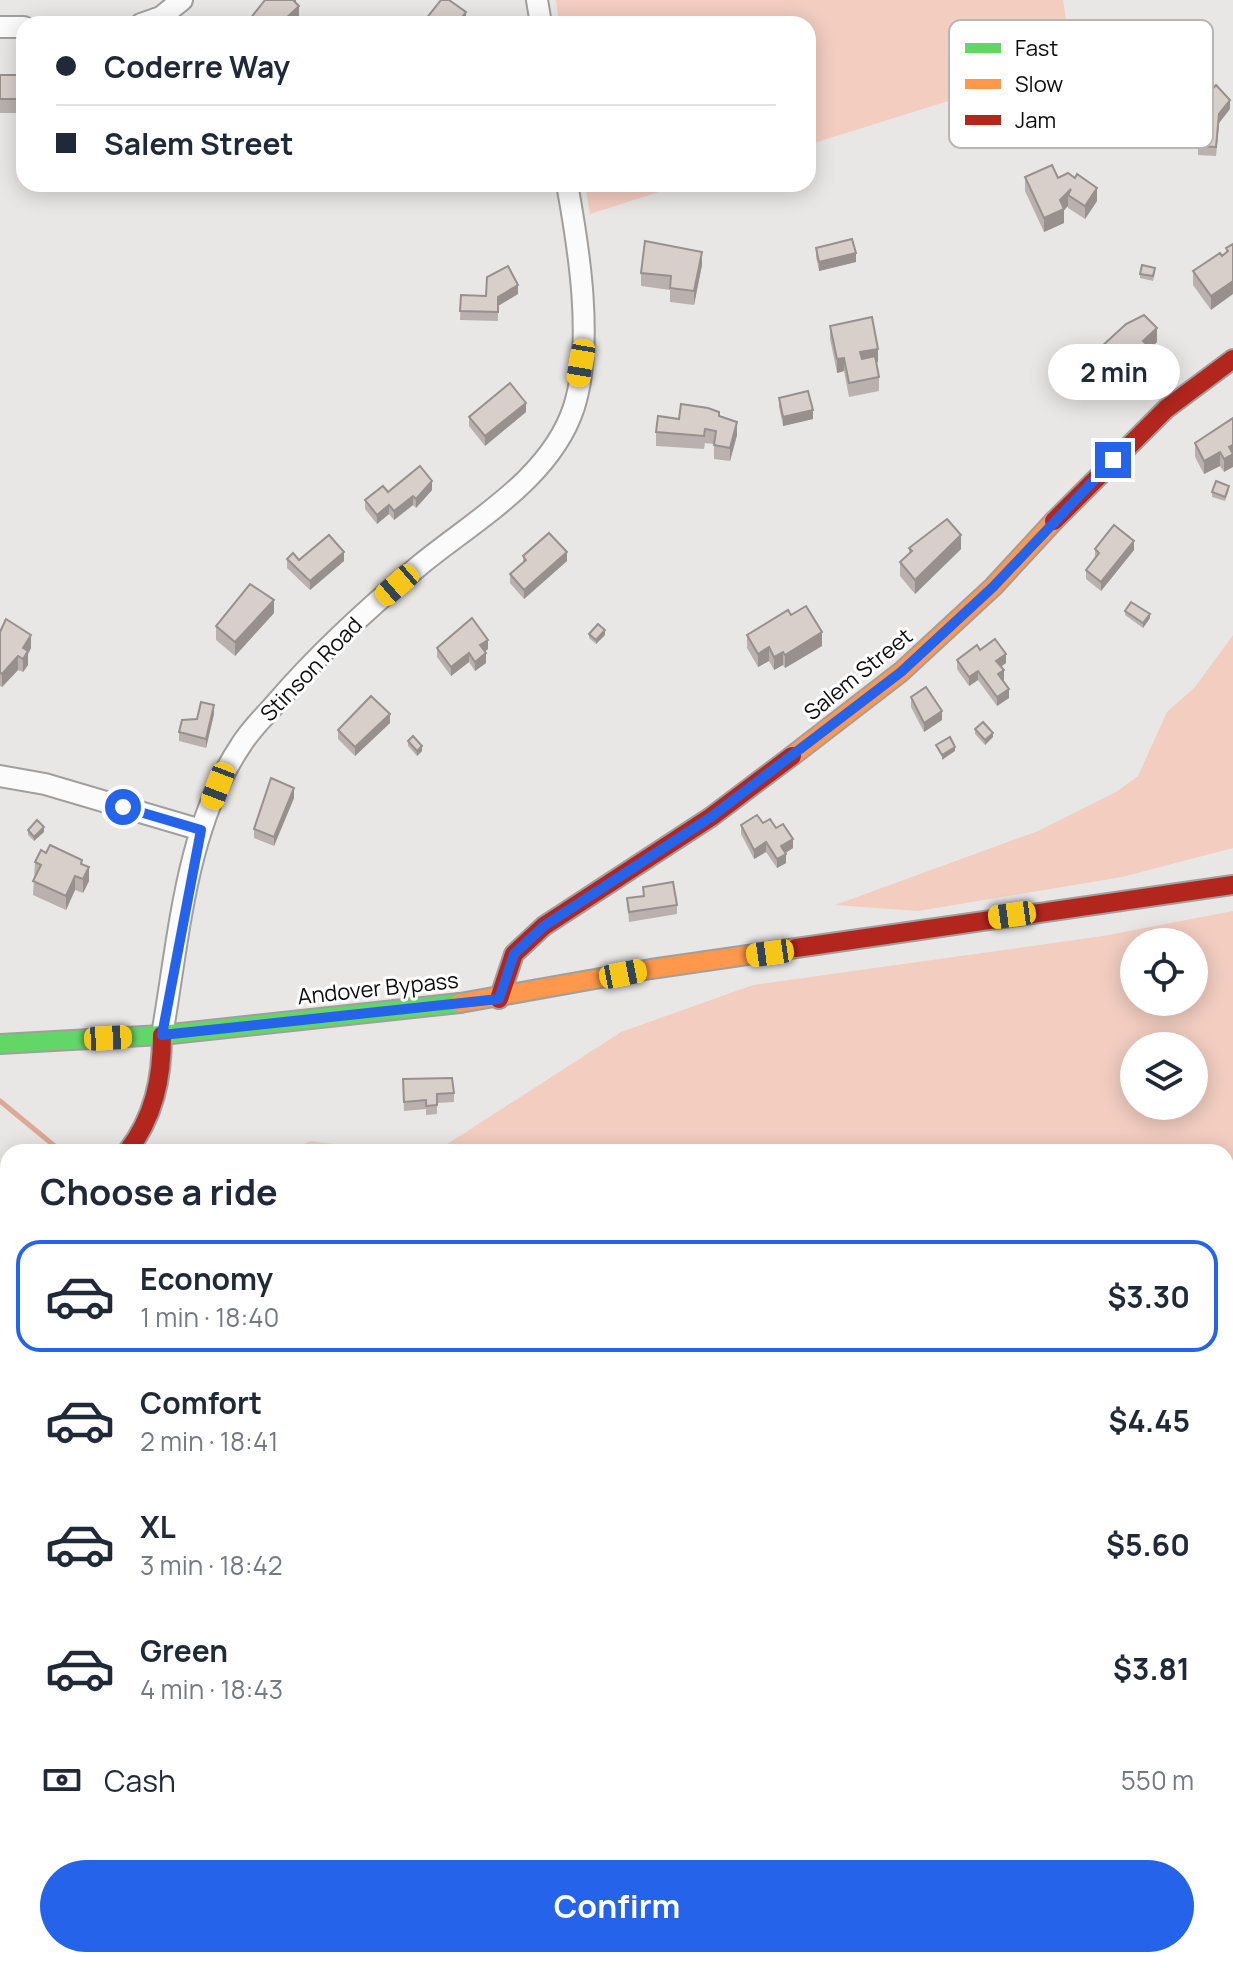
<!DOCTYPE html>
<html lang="en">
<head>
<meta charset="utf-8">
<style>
	body { margin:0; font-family:Manrope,sans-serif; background:#f6f6f7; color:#1f2937; height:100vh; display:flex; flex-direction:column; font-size:30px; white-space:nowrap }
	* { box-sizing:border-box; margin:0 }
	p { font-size:26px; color:#747a83 }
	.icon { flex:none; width:44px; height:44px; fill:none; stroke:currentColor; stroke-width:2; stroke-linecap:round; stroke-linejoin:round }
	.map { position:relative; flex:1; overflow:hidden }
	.details { position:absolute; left:0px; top:1144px; width:1234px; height:824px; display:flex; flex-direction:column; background:#fff; border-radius:24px 24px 0 0; box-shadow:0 4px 20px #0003 }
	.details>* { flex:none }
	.banner { position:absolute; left:16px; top:16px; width:800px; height:176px; border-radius:24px; box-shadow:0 4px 20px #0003; display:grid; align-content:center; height:176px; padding:0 40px; background:#fff }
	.buttons { position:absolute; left:1120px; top:928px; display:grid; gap:16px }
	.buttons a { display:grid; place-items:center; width:88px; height:88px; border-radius:50%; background:#fff; box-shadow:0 4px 20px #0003; font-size:40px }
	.end { position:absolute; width:36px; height:36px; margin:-18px; border:10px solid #2563eb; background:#fff; box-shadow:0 0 0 4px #fff }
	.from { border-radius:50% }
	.bubble { position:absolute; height:56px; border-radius:28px; background:#fff; box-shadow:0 4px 20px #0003; font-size:26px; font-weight:700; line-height:56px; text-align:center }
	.car { position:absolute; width:24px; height:48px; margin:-24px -12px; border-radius:10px; box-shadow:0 0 6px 2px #0007; background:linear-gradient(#f5c518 24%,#345 0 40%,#f5c518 0 76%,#345 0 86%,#f5c518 0) }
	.banner b { display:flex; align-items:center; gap:28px; height:76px; font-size:30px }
	.banner b+b { border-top:2px solid #e0e1e3 }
	.banner i { width:20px; height:20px; background:#1f2937 }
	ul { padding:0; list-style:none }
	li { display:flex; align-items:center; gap:24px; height:112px; margin:0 16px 12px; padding:0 24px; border:4px solid transparent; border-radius:24px }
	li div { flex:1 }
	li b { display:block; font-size:30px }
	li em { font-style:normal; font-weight:700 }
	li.on { border-color:#2563eb }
	li>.icon { width:72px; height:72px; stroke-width:1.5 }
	h2 { padding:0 40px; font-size:36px; line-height:96px }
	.pay { display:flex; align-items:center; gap:20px; height:88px; padding:0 40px; font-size:30px }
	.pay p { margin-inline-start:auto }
	.primary-button { display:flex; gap:16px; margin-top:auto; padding:16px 40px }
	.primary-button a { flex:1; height:92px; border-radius:48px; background:#2563eb; color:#fff; font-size:32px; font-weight:700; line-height:92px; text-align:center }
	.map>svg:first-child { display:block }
	.green { fill:#f2cdc0; fill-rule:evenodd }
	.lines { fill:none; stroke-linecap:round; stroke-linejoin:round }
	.stream { stroke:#dca897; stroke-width:5 }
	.street-casing { stroke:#a09f9e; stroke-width:24 }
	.fast-casing { stroke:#a09f9e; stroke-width:22 }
	.slow-casing { stroke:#a09f9e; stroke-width:22 }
	.jam-casing { stroke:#a09f9e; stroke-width:22 }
	.street { stroke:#fcfbfb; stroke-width:20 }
	.fast { stroke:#63d668; stroke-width:18 }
	.slow { stroke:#ff974d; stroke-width:18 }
	.jam { stroke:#b3261e; stroke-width:18 }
	.wall { fill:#bab1ae }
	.shaded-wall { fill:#97908d }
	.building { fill:#d8ceca; stroke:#97908d; stroke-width:2 }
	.route { stroke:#2563eb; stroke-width:10 }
	.labels { text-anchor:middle; stroke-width:6; stroke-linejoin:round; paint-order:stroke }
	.street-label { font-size:22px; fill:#0e0d0d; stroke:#fff }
	.key { fill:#fff; stroke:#b7b6b6; stroke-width:2 }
	.key-label { font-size:22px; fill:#0e0d0d }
</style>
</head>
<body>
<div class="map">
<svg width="1233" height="1968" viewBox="0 0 1233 1968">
	<rect width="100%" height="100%" fill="#e9e7e5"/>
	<g class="green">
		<path d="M556,0H1063L1074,72L977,92L808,145V24H559Z"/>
		<path d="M585,184H684L590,214Z"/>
		<path d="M1233,635V848L1122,877L918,911L835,905L1038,831L1116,792L1138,776L1167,712L1195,687Z"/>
		<path d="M1233,911V1512L1226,1514V1152H435L621,1032L753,985L1103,936ZM1134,942H1194V1002H1134ZM1194,1046V1106H1134V1046Z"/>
		<path d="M310,1141L396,1152H287Z"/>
		<path d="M0,1893L8,1896V1960H185L205,1968H0Z"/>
	</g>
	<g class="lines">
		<path class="stream" d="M0,1101L62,1152"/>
		<defs>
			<g id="street">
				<path d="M537,0L541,24"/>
				<path d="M141,24L161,17L182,0"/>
				<path d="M0,27H24"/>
				<path d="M0,776L45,784L201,830"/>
				<path d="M162,1035C179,939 185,828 241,745C250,730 264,717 276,703C320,652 368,608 420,565C475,520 551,478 574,407C594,343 579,249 567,184"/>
			</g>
			<g id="fast">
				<path d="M0,1044L162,1035L460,1003"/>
				<path d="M0,1243L8,1239"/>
			</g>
			<g id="slow">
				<path d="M792,756L901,672L993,587L1054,521"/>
				<path d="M460,1003L651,969L796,948"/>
			</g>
			<g id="jam">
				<path d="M1054,521L1166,409L1233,359"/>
				<path d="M796,948L1233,885"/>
				<path d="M499,999L514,954L544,926L711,817L792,756"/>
				<path d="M127,1152C154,1117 162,1079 162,1035"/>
			</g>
		</defs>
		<use href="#street" class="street-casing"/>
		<use href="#fast" class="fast-casing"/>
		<use href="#slow" class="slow-casing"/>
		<use href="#jam" class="jam-casing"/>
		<use href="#street" class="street"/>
		<use href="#fast" class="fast"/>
		<use href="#slow" class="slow"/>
		<use href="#jam" class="jam"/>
	</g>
	<g class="wall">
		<rect x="0" y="75" width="24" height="38"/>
		<path d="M1230,109L1219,123L1216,156L1198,155V146Z"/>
		<path d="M1025,177L1058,178L1097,201L1085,219L1068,208V206L1064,210V223L1044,232L1025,191Z"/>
		<path d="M1233,244L1211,310L1193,285V271L1222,256L1226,253V248Z"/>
		<path d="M816,248L856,262L819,271L816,257Z"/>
		<path d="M702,265L694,305L670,302V290L641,286V273Z"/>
		<path d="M1155,272L1153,281L1140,278V274Z"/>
		<path d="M518,294L498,306V321L460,320L461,295L486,296Z"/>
		<path d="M830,326L878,362L876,363L879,377V391L849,397L844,371L837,373L830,339Z"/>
		<path d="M1157,342L1146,352V357L1120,382L1114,376L1106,383L1098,374V360L1101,357V347Z"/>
		<path d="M779,398L813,419L783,426L779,407Z"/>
		<path d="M526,412L485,446L469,426V417Z"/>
		<path d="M719,416L737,435L730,461L714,459V444L705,443L704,449L656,446V432L679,419Z"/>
		<path d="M1233,418L1224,472L1220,466L1204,474L1195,457V443Z"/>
		<path d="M432,490L416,508L413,505L394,520L389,514L377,524L365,509V500L388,492Z"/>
		<path d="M1229,490L1225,501L1212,497V492Z"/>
		<path d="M909,548L961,549L915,594L900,576V562L909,554Z"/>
		<path d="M1095,549L1134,550L1101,591L1086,579V570L1095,558Z"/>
		<path d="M523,556L567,561L524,599L510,583V574L523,563Z"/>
		<path d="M287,559L299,560L344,561L310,590L287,568Z"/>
		<path d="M1125,611L1150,618L1143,628L1125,615Z"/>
		<path d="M274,613L235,656L216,640V626Z"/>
		<path d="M791,615L822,646L785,668L783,665L774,670L769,661L758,667L747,648V635Z"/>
		<path d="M0,632L31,648L28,654V665L23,672L18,670L2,687L0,686Z"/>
		<path d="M589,634L605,635L596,644L589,638Z"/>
		<path d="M437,648L488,649L485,651L486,663L475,671L469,662L451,676L437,657Z"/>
		<path d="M980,650L1006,663L1001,667L1004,680H1002L1009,698L997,706L978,680L969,686L957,669V660Z"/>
		<path d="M911,697L942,720L924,732L911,707Z"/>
		<path d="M214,714L206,748L179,741V732Z"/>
		<path d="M390,723L355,756L338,739V730Z"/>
		<path d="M975,729L993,737L985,745L975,734Z"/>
		<path d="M408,741L422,751L417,756L408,746Z"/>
		<path d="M294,798L274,846L254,838V829Z"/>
		<path d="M763,823L776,828L793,848L785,853L786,863L777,868L766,852L754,859L741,834V825Z"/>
		<path d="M28,830L44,832L34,841L28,835Z"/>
		<path d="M46,853L82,864L89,881L83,893L75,890L66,910L33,895L35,862Z"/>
		<path d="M643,887L677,905V914L629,922L627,898L643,896Z"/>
		<path d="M403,1079L454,1093V1102L437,1103V1114L426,1115V1109L404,1111Z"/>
		<path d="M1165,1960H1200L1195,1968H1175Z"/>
	</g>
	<g class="shaded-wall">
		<path d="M293,0H296V3L299,6V20L295,24H280Z"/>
		<path d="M466,12V24H457Z"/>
		<path d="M1230,100V109L1219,123L1216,156L1219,114Z"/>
		<path d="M1097,188V201L1085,219V206Z"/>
		<path d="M1071,189L1068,195V206L1064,210V223L1044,232V218Z"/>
		<path d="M702,252V265L694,305V291Z"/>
		<path d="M856,253V262L819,271V262Z"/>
		<path d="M1233,281V294L1211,310V296Z"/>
		<path d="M518,285V294L498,306V297Z"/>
		<path d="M1157,328V342L1146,352V357L1120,382V369L1143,341Z"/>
		<path d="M878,349V362L860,366V352Z"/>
		<path d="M844,358V371L837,373V359Z"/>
		<path d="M1114,362V376L1106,383V369Z"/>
		<path d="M526,403V412L485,446V436Z"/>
		<path d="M813,410V419L783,426V417Z"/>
		<path d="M737,422V435L730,461V448Z"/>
		<path d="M1233,445V467L1224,472V459L1229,447Z"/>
		<path d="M1220,452V466L1204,474V461Z"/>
		<path d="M432,481V490L416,508V499Z"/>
		<path d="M413,496V505L394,520V511Z"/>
		<path d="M389,505V514L377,524V515Z"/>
		<path d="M961,535V549L915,594V580Z"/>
		<path d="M1134,541V550L1101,591V582Z"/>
		<path d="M344,552V561L310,590V581Z"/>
		<path d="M567,552V561L524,599V590Z"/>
		<path d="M274,600V613L235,656V642Z"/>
		<path d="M1150,614V618L1143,628V623Z"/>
		<path d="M605,630V635L596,644V640Z"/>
		<path d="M822,632V646L785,668V655Z"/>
		<path d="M31,635V648L28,654V665L23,672V648Z"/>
		<path d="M488,640V649L480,655V645Z"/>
		<path d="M769,647V661L758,667V654Z"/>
		<path d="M783,652V665L774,670V657Z"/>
		<path d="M469,653V662L451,676V667Z"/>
		<path d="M486,653V663L475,671V662Z"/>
		<path d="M1006,654V663L996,670V661Z"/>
		<path d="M18,656V670L2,687V674Z"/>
		<path d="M1004,670V680L998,684V674Z"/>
		<path d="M978,671V680L969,686V677Z"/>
		<path d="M1009,689V698L997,706V697Z"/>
		<path d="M214,705V714L206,748V739Z"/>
		<path d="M942,711V720L924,732V723Z"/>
		<path d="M390,714V723L355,756V747Z"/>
		<path d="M993,733V737L985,745V740Z"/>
		<path d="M422,746V751L417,756V751Z"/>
		<path d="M955,747V751L942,760V755Z"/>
		<path d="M294,788V798L274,846V837Z"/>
		<path d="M44,827V832L34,841V837Z"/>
		<path d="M793,839V848L781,856V846Z"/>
		<path d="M766,842V852L754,859V850Z"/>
		<path d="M786,854V863L777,868V859Z"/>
		<path d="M89,867V881L83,893V879Z"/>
		<path d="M75,876V890L66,910V896Z"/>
		<path d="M8,1324V1333L0,1335V1326Z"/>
		<path d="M1194,1960H1200L1195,1968H1188Z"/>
	</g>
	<g class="building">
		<path d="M265,0H293L299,6L280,24H246Z"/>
		<path d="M441,0H449L466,12L457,24H422Z"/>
		<rect x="0" y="75" width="24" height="24"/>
		<path d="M1216,85L1230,100L1219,114L1216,147L1198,146L1201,102Z"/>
		<path d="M1052,165L1058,178L1068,173L1075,178L1077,174L1097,188L1085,206L1068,195L1071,189L1060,200L1064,209L1044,218L1025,177Z"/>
		<path d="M852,239L856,253L819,262L816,248Z"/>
		<path d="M645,241L702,252L694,291L670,288L671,276L641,273Z"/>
		<path d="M1233,244V281L1211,296L1193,271L1220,253L1222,256L1228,251L1226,248Z"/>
		<path d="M1142,265L1155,268L1153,276L1140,274Z"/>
		<path d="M508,266L518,285L498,297V312L460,311L461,295L486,296L487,277Z"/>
		<path d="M1144,315L1157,328L1143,341L1146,344L1120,369L1114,362L1106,369L1098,360L1106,352L1101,347L1126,324Z"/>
		<path d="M872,317L878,349L860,352L862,359L875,356L879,377L849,383L844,358L837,359L830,326Z"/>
		<path d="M510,383L526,403L485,436L469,417Z"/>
		<path d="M808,391L813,410L783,417L779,398Z"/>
		<path d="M681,404L708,408L719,412V416L737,422L730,448L714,445L716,431L705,429L704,436L656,432L658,416L679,419Z"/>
		<path d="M1233,418V445L1229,447L1233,454L1224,459L1220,452L1204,461L1195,443Z"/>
		<path d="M420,466L432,481L416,499L413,496L394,511L389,505L377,515L365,500L383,486L388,492Z"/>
		<path d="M1216,481L1229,486L1225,497L1212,492Z"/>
		<path d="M947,519L961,535L915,580L900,562L912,551L909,548Z"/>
		<path d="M1114,525L1134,541L1101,582L1086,570L1099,553L1095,549Z"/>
		<path d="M549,533L567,552L524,590L510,574L526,560L523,556Z"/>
		<path d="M329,535L344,552L310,581L287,559L293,553L299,560Z"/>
		<path d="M250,584L274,600L235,642L216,626Z"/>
		<path d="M1131,602L1150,614L1143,623L1125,611Z"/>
		<path d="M806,606L822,632L785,655L783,652L774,657L769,647L758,654L747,635L788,610L791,615Z"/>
		<path d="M472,618L488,640L480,645L486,653L475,662L469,653L451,667L437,648Z"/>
		<path d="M6,619L31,635L23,648L28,651L23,659L18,656L2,674L0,672V632Z"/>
		<path d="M598,624L605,630L596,640L589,634Z"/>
		<path d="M995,639L1006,654L996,661L1004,670L998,674L1009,689L997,697L978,671L969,677L957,660L977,645L980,650Z"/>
		<path d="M926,687L942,711L924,723L911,697Z"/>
		<path d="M371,696L390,714L355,747L338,730Z"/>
		<path d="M201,702L214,705L206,739L179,732L182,720L197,719Z"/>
		<path d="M983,722L993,733L985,740L975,729Z"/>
		<path d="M413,736L422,746L417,751L408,741Z"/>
		<path d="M950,737L955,747L942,755L936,745Z"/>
		<path d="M271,778L294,788L274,837L254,829Z"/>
		<path d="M757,815L763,823L770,819L776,828L783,824L793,839L781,846L786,854L777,859L766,842L754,850L741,825Z"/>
		<path d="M37,820L44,827L34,837L28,830Z"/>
		<path d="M50,845L82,860L81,864L89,867L83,879L75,876L66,896L33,881L41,865L35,862L41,850L46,853Z"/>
		<path d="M673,882L677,905L629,912L627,898L644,896L643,887Z"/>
		<path d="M452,1078L454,1093L437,1094V1105L426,1106V1100L404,1102L403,1079Z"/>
		<path d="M8,1297V1324L0,1326V1299Z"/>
		<path d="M1176,1960H1194L1188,1968Z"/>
	</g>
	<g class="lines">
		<path class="route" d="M123,807L201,830L162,1035L499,999L514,954L544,926L711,817L901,672L993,587L1113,460"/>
	</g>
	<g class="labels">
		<g class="street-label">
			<text transform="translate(311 669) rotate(-46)" y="8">Stinson Road</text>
			<text transform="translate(858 674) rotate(-39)" y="8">Salem Street</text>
			<text transform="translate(378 988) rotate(-6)" y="8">Andover Bypass</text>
		</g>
	</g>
	<rect x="949" y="20" width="264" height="128" rx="12" class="key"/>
	<rect x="965" y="43" width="36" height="10" fill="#63d668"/>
	<rect x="965" y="79" width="36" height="10" fill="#ff974d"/>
	<rect x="965" y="115" width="36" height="10" fill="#b3261e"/>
	<g class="key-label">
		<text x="1015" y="56">Fast</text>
		<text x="1015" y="92">Slow</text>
		<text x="1015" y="128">Jam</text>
	</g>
</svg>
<div class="buttons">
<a><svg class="icon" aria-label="locate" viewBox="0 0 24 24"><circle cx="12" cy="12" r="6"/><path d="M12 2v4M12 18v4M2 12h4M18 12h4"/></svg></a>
<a><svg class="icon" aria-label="layers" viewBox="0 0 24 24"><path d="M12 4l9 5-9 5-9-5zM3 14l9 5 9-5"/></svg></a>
</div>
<i class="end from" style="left:123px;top:807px"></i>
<i class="end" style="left:1113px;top:460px"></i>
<div class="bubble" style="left:1048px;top:344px;width:132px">2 min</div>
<i class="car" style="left:581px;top:363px;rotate:190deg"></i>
<i class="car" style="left:397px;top:585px;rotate:229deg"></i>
<i class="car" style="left:218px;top:786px;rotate:201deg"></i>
<i class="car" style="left:1012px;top:915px;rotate:262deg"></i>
<i class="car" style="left:770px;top:953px;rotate:262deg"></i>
<i class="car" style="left:623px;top:974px;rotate:79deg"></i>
<i class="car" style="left:108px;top:1038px;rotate:87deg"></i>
<div class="banner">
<b><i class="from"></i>Coderre Way</b>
<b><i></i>Salem Street</b>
</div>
<section class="details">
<h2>Choose a ride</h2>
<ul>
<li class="on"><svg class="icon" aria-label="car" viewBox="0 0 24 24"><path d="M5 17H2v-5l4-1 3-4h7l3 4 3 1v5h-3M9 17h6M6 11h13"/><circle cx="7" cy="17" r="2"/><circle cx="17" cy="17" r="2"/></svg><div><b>Economy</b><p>1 min · 18:40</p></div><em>$3.30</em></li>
<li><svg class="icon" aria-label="car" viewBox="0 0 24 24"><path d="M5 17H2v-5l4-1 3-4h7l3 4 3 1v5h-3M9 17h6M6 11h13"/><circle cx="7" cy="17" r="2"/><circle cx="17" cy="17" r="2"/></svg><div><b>Comfort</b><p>2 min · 18:41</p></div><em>$4.45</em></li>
<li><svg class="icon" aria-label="car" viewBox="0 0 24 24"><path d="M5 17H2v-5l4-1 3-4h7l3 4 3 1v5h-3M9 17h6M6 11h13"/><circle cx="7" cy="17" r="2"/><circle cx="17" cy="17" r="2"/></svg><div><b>XL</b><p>3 min · 18:42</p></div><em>$5.60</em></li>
<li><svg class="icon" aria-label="car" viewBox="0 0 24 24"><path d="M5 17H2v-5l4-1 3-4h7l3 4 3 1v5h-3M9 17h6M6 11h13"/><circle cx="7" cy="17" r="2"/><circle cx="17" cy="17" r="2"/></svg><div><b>Green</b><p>4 min · 18:43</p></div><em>$3.81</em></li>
</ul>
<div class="pay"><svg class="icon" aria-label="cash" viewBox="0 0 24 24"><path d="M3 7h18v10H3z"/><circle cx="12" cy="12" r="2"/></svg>Cash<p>550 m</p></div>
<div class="primary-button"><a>Confirm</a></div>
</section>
</div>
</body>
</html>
